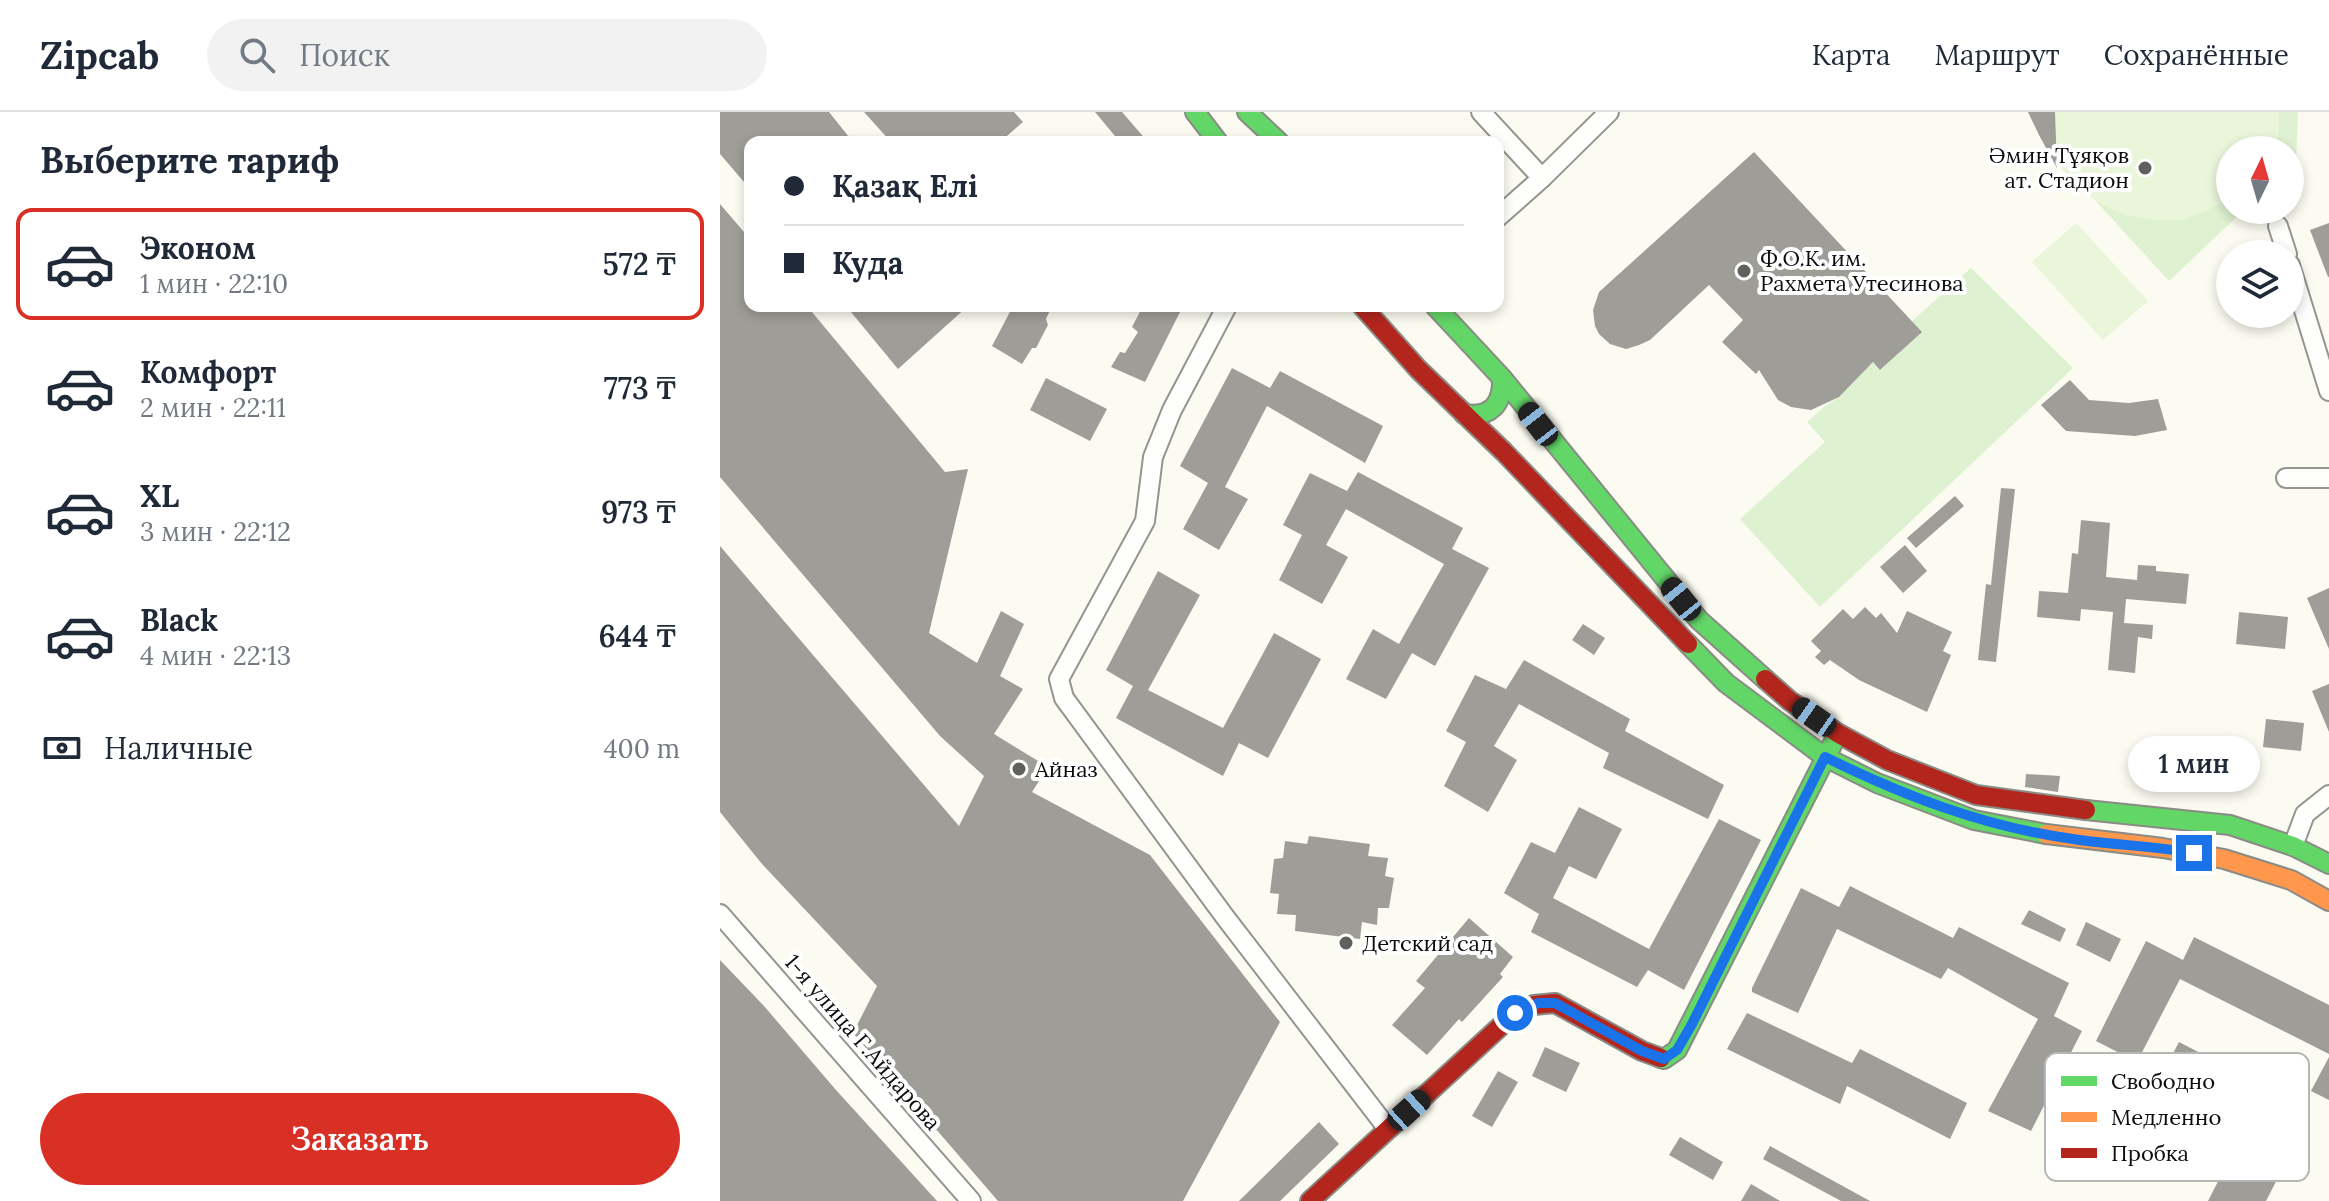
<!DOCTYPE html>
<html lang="ru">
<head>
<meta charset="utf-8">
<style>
	body { margin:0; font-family:Lora,serif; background:#f2f2f3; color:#1f2937; height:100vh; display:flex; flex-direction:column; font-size:30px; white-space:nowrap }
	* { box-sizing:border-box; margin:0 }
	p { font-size:26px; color:#747a83 }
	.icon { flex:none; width:44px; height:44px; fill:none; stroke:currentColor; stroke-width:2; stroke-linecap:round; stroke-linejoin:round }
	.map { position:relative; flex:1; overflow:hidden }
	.drawer { display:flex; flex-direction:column; background:#fff; width:720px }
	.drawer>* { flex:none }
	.guide { position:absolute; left:24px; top:24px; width:760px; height:176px; border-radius:16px; box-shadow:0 4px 12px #0003; display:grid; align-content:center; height:176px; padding:0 40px; background:#fff }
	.needle { width:52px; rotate:5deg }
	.buttons { position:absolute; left:1496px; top:24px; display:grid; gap:16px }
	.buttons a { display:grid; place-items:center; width:88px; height:88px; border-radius:50%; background:#fff; box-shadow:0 4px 12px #0003; font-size:40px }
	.end { position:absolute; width:36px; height:36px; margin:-18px; border:10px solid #1a73e8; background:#fff; box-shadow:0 0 0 4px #fff }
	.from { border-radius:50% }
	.bubble { position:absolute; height:56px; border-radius:28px; background:#fff; box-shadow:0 4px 12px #0003; font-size:26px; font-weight:600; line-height:56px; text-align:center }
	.car { position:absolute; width:24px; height:48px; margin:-24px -12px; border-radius:10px; box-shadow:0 0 6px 2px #0007; background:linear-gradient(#222 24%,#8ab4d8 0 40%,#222 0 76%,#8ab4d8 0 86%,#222 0) }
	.guide b { display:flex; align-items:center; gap:28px; height:76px; font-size:30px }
	.guide b+b { border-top:2px solid #e0e1e3 }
	.guide i { width:20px; height:20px; background:#1f2937 }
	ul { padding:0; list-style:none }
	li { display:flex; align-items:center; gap:24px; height:112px; margin:0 16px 12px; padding:0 24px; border:4px solid transparent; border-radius:16px }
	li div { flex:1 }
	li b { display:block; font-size:30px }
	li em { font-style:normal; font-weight:600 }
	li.active { border-color:#d93025 }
	li>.icon { width:72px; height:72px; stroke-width:1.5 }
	h2 { padding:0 40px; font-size:36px; line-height:96px }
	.pay { display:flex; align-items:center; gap:20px; height:88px; padding:0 40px; font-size:30px }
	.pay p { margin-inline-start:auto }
	.action { display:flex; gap:16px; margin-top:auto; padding:16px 40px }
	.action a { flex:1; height:92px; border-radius:48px; background:#d93025; color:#fff; font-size:32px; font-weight:600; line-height:92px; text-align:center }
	header { display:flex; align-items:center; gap:48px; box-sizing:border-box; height:112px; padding:0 40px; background:#fff; border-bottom:2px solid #e0e1e3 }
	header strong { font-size:38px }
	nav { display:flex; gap:44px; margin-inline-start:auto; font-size:28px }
	.search { width:560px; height:72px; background:#f2f2f3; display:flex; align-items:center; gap:20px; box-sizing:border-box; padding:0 28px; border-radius:44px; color:#747a83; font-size:30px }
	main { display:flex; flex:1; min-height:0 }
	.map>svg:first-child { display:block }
	.green { fill:#def1d1 }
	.pitch { fill:#e9f6da }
	.building { fill:#9e9d97 }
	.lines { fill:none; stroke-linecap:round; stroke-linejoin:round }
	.street-casing { stroke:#949490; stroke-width:22 }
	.fast-casing { stroke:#8b8b86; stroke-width:22 }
	.slow-casing { stroke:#8b8b86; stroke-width:22 }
	.jam-casing { stroke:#8b8b86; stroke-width:22 }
	.street { stroke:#fefefd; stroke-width:18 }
	.fast { stroke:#63d668; stroke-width:18 }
	.slow { stroke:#ff974d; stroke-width:18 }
	.jam { stroke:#b3261e; stroke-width:18 }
	.route { stroke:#1a73e8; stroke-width:10 }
	.poi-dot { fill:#60605d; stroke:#fff; stroke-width:3 }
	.labels { text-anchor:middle; stroke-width:8; stroke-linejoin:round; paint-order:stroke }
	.poi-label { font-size:22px; fill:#0d0d0d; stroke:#fff; text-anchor:start }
	.street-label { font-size:22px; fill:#0d0d0d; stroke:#fff }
	.key { fill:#fff; stroke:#b6b6b6; stroke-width:2 }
	.key-label { font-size:22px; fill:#0d0d0d }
</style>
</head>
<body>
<header>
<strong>Zipcab</strong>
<div class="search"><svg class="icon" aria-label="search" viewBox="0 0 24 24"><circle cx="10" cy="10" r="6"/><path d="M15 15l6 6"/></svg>Поиск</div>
<nav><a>Карта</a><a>Маршрут</a><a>Сохранённые</a></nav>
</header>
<main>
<section class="drawer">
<h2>Выберите тариф</h2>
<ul>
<li class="active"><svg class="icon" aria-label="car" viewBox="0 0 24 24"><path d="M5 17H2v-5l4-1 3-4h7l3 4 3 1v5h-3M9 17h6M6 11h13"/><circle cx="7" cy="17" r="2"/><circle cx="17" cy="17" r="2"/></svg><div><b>Эконом</b><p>1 мин · 22:10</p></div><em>572 ₸</em></li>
<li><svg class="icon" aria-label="car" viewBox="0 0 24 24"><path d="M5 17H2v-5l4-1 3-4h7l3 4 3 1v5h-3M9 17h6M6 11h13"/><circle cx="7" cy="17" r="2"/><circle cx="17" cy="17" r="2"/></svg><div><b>Комфорт</b><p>2 мин · 22:11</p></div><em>773 ₸</em></li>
<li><svg class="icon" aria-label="car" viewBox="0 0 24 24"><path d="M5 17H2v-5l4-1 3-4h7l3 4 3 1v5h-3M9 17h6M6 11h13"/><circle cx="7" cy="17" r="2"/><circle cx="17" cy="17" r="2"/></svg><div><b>XL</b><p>3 мин · 22:12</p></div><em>973 ₸</em></li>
<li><svg class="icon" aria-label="car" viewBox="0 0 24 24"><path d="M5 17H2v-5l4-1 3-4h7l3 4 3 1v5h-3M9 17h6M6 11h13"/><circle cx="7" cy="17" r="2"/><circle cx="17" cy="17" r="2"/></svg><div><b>Black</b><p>4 мин · 22:13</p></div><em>644 ₸</em></li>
</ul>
<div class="pay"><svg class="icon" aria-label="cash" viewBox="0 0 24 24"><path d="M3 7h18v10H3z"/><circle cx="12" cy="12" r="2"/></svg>Наличные<p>400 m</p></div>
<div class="action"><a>Заказать</a></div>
</section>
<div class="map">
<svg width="1609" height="1089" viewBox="0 0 1609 1089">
	<rect width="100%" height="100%" fill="#fbfbf1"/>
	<g class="green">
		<path d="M1559,0H1578L1576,49L1570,55V38H1553L1558,24Z"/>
		<path d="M1373,86C1418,115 1463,111 1510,86V98H1524L1449,169Z"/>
		<path d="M1251,156L1353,256L1100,495L1020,407L1105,330L1087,310L1105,294L1119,285L1153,250L1161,258L1201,220L1192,209Z"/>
	</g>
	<g class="pitch">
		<path d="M1308,0H1559L1558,24L1553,38H1510V86C1496,93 1480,103 1465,107C1451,110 1435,108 1421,106C1364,97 1331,49 1308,0Z"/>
		<path d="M1356,111L1428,189L1383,228L1312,150Z"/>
	</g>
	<g class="building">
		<path d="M0,0H109L133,30H30V77L0,42Z"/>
		<path d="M144,0H294L303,10L280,30H171Z"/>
		<path d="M375,0H402L428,30H400Z"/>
		<path d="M1308,0H1335L1337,56L1319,23Z"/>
		<path d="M1034,40L1202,220L1160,258L1153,250L1119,285L1091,298L1071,295L1058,288L1039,258L1036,262L1002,230L1023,208L989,173L930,228L919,233L906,237L890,232L879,222L875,214L873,198L879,180Z"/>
		<path d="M0,92L30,127V194H87L225,360L248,357L209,521L257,551L281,499L304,512L280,564L303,577L274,622L328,655L312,680L430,743L560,910L463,1089H278L133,921L157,874L42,752L0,700V434L239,714L264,664L220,624L0,365Z"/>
		<path d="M1609,111V165H1608L1590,118Z"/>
		<path d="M126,194H248L178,257Z"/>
		<path d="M293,194H332L326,207L328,213L316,236H312L302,252L272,234Z"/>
		<path d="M423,194H463L425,270L391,255L400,240L405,241L418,220L412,215Z"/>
		<path d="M512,256L550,276L560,259L663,314L645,351L547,294L505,375L528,387L499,438L463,417L488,371L460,354Z"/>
		<path d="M326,266L387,297L370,329L310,298Z"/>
		<path d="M1350,268L1369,288L1409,291L1438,287L1447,318L1415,324L1346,319L1321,293Z"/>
		<path d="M638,360L743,416L732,437L769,456L715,554L692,541L666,587L626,567L653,517L679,532L724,452L626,397L606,433L628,445L602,492L559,468L582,423L563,413L590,361L627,379Z"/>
		<path d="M1281,376L1295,377L1276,550L1258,548L1266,472L1271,473Z"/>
		<path d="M1235,384L1244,394L1196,436L1187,426Z"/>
		<path d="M1361,408L1390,411L1386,465L1417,468L1418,453L1436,454V459L1469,462L1466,492L1406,487L1404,511L1433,513L1432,527L1418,525L1415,561L1388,558L1393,500L1361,497L1360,509L1317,505L1319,479L1348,481L1352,441L1358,442Z"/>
		<path d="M1185,433L1207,459L1183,481L1160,455Z"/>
		<path d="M438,459L480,483L428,578L503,616L554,521L601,547L548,646L519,631L503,664L396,606L413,574L386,558Z"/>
		<path d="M1609,476V537L1587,486Z"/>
		<path d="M1145,495L1156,506L1161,501L1177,521L1187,499L1232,520L1223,539L1231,543L1207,600L1139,568L1110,548L1104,553L1095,545L1101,539L1091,529L1123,497L1133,507Z"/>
		<path d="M1519,500L1568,505L1565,537L1516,532Z"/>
		<path d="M863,512L885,526L874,543L852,528Z"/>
		<path d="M804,548L910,607L905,619L1004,673L988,707L883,656L889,641L799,592L774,634L797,648L768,700L724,674L746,630L726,619L755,563L786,577Z"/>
		<path d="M1609,572V620L1592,579Z"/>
		<path d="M1546,607L1584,611L1581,639L1543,635Z"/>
		<path d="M1306,662L1340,664L1338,680L1305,675Z"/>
		<path d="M859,695L902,717L876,767L849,754L833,786L929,837L999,707L1041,728L964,878L928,858L917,875L811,820L819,802L784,781L811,730L835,741Z"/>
		<path d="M589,724L650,732L648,744L668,746L665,764L674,766L669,796H658L657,813L642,810L640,827L575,819L576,803L557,802L559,782L550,781L554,747L563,746L565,729L587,732Z"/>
		<path d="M1130,774L1233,826L1239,815L1349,871L1334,904L1362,919L1311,1019L1268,999L1318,907L1228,856L1221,867L1117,817L1078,901L1032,880V876L1081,776L1119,795Z"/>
		<path d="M1309,798L1346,817L1340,830L1301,812Z"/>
		<path d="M749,806L793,845L780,862L783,865L742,910L739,907L707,943L672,913L705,876L696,869Z"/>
		<path d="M1366,810L1401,827L1390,850L1356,833Z"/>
		<path d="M1474,825L1609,893V942L1460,867L1417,950L1376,929L1426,829L1463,848Z"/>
		<path d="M0,848L44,894L116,978L217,1089H0Z"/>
		<path d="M1027,901L1132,951L1140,937L1247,991L1230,1027L1127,974L1120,992L1007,937Z"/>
		<path d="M1459,930L1563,984L1547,1016L1576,1031L1546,1089H1488L1531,1005L1444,959Z"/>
		<path d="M825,935L860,951L846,980L812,964Z"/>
		<path d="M1609,945V988L1591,979Z"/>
		<path d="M778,959L798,970L772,1015L752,1004Z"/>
		<path d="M599,1010L619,1032L560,1089H519Z"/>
		<path d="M960,1025L1003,1050L993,1068L949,1043Z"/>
		<path d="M1050,1034L1150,1089H1121L1043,1047Z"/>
		<path d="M1031,1072L1060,1089H1021Z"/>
	</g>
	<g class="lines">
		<defs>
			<g id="street">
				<path d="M761,0L822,66"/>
				<path d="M778,105L822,66L889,0"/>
				<path d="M1558,114L1567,142"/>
				<path d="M1570,153L1609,279"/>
				<path d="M507,194L452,298L433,345L425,409L339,567L344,586L505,805L668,1017"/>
				<path d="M1566,366H1609"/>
				<path d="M1573,734L1585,702L1609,683"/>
				<path d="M0,802L251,1089"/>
			</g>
			<g id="fast">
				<path d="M475,0L498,30"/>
				<path d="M527,0L559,30"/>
				<path d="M715,194L782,266L979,508L1045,567"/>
				<path d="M744,302C771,306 783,292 782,266"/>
				<path d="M968,532L1006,571L1105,645L1157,671L1254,708L1326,722"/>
				<path d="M1366,698L1510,713L1573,734L1609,752"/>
				<path d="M941,946L944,947L957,938L1112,633"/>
			</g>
			<path id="slow" d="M1326,722L1443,736L1504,747L1571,768L1609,789"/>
			<g id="jam">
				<path d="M642,194L698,257L784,340L968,532"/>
				<path d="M1045,567L1070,589L1119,622L1167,648L1256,683L1366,698"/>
				<path d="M590,1089L795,901L814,893L835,891L922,939L941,946"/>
			</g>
		</defs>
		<use href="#street" class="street-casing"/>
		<use href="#fast" class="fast-casing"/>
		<use href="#slow" class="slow-casing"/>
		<use href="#jam" class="jam-casing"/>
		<use href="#street" class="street"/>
		<use href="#fast" class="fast"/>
		<use href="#slow" class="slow"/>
		<use href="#jam" class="jam"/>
	</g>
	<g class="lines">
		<path class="route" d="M795,901L818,891H835L922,939L944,947L957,938L972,912L1105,645C1184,684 1265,715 1353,727C1393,733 1434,734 1474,741"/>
	</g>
	<g class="poi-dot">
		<circle cx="1425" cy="56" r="8"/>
		<circle cx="1024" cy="159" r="8"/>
		<circle cx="299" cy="657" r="8"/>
		<circle cx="626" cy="831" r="8"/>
	</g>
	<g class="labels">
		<g class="poi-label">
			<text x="1409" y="51" text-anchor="end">Әмин Тұяқов<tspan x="1409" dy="25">ат. Стадион</tspan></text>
			<text x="1040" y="154">Ф.О.К. им.<tspan x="1040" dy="25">Рахмета Утесинова</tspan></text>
			<text x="315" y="665">Айназ</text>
			<text x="642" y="839">Детский сад</text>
		</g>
		<g class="street-label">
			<text transform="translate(143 930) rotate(49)" y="8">1-я улица Г.Айдарова</text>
		</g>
	</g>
	<rect x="1325" y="941" width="264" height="128" rx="12" class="key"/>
	<rect x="1341" y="964" width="36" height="10" fill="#63d668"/>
	<rect x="1341" y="1000" width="36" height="10" fill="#ff974d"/>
	<rect x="1341" y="1036" width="36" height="10" fill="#b3261e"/>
	<g class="key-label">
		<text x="1391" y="977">Свободно</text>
		<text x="1391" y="1013">Медленно</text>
		<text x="1391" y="1049">Пробка</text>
	</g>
</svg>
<div class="buttons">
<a><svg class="needle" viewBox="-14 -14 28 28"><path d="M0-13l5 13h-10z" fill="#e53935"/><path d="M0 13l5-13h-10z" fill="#747a83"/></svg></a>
<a><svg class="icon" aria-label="layers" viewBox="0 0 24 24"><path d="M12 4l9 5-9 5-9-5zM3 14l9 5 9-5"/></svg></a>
</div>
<i class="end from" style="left:795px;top:901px"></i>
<i class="end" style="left:1474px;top:741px"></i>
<div class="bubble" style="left:1408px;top:624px;width:132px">1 мин</div>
<i class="car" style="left:818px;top:312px;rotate:322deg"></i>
<i class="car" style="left:961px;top:487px;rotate:321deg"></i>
<i class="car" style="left:1094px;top:605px;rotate:305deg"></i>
<i class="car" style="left:689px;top:998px;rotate:48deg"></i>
<div class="guide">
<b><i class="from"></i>Қазақ Елі</b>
<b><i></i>Куда</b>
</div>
</div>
</main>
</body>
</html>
